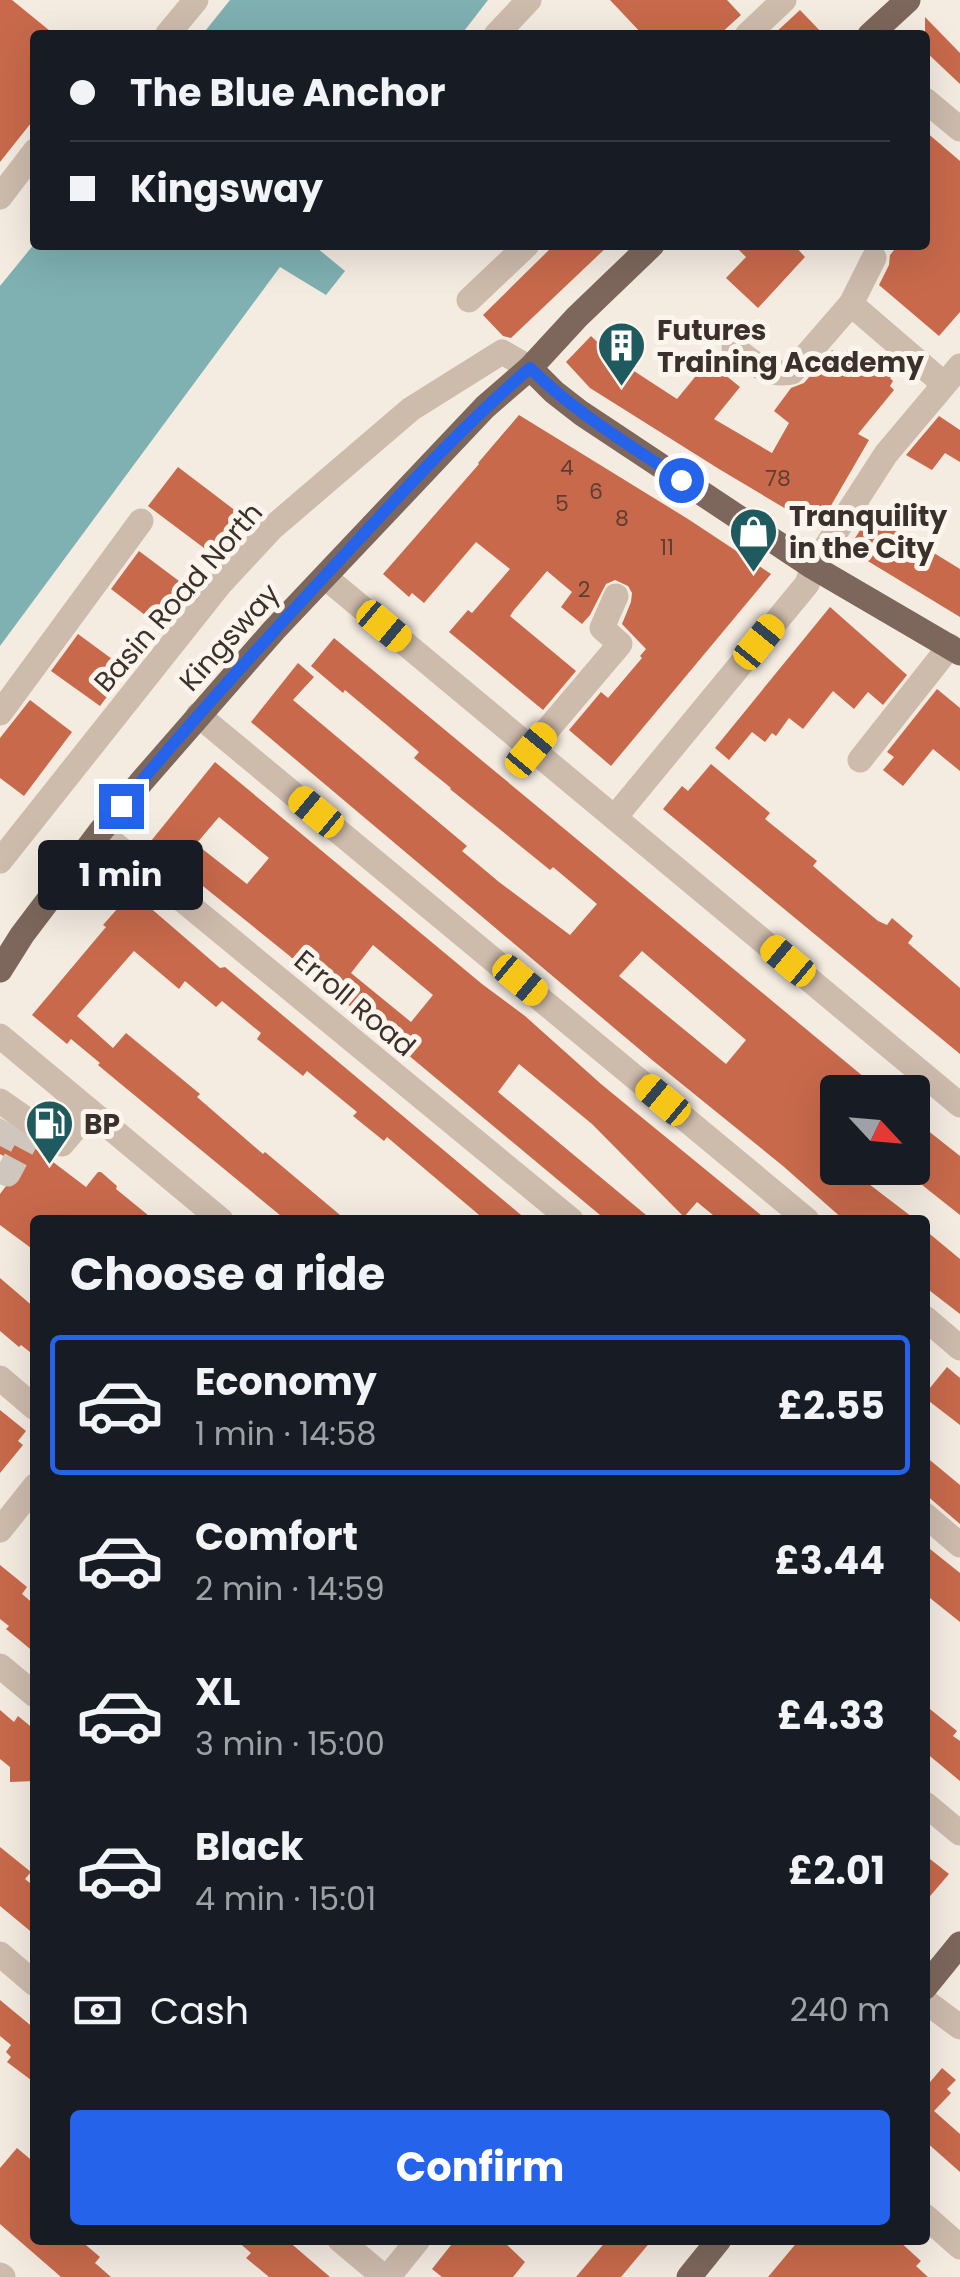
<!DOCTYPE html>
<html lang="en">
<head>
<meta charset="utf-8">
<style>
	body { margin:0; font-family:Poppins,sans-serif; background:#20242c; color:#f1f3f6; height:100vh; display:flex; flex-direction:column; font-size:38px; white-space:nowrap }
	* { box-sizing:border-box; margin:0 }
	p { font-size:32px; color:#9ea1a6 }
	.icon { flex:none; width:55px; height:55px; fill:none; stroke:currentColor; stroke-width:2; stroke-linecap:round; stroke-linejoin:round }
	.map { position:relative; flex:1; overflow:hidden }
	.details { position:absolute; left:30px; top:1215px; width:900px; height:1030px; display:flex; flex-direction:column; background:#171b24; border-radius:10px; box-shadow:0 10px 40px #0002 }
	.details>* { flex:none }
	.banner { position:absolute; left:30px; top:30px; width:900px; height:220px; border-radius:10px; box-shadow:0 10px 40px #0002; display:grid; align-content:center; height:220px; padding:0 40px; background:#171b24 }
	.needle { width:65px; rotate:116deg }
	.buttons { position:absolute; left:820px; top:1075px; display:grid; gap:20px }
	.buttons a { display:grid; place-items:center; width:110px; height:110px; border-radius:10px; background:#171b24; box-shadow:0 10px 40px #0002; font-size:50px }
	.end { position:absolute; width:45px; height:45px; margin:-22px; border:12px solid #2563eb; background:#fff; box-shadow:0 0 0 5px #fff }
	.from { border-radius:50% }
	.bubble { position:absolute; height:70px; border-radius:10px; background:#171b24; box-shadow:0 10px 40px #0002; font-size:32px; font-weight:700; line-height:70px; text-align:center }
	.car { position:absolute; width:30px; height:60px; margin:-30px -15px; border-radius:12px; box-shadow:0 0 8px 2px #0007; background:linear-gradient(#f5c518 24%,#345 0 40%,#f5c518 0 76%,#345 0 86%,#f5c518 0) }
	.banner b { display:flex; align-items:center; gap:35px; height:95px; font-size:38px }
	.banner b+b { border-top:2px solid #363941 }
	.banner i { width:25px; height:25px; background:#f1f3f6 }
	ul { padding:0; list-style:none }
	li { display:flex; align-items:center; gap:30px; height:140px; margin:0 20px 15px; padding:0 20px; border:5px solid transparent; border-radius:10px }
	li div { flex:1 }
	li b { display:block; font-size:38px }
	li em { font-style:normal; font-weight:700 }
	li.selected { border-color:#2563eb }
	li>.icon { width:90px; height:90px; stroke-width:1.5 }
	h2 { padding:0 40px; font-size:45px; line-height:120px }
	.pay { display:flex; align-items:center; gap:25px; height:110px; padding:0 40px; font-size:38px }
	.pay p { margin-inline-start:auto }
	.cta { display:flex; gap:20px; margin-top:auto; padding:20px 40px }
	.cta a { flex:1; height:115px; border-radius:10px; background:#2563eb; color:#fff; font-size:40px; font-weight:700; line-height:115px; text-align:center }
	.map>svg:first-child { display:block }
	.water { fill:#7fb0b2 }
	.building { fill:#c8694b; fill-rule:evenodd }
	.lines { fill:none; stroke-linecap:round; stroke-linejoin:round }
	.minor-tunnel { stroke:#cfc6bd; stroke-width:25; stroke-dasharray:25 12; stroke-linecap:butt }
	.minor { stroke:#cdbbac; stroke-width:25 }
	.major { stroke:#7d675c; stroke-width:25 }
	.route { stroke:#2563eb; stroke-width:12 }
	.labels { text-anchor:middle; stroke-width:10; stroke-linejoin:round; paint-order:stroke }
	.number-label { font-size:22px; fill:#5e3e33 }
	.poi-label { font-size:28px; font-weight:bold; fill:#3b302b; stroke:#fbf5ee; text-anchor:start }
	.street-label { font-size:28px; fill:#3b302b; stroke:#fbf5ee }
</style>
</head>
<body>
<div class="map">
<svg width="960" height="2277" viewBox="0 0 960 2277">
	<rect width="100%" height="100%" fill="#f4ebe1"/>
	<g class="water">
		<path d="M230,0H488L461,35H202Z"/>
		<path d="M35,243V245H319L317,248L345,271L326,295L280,267L0,646V286Z"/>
	</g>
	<g class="building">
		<path d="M0,0H12L55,35H35V118L0,162Z"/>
		<path d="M610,0H727L741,15L719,35H643Z"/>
		<path d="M800,10L824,35H773Z"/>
		<path d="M925,17L960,53V84L925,51Z"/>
		<path d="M925,131L960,161V312L939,336L879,285L889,265L890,255L898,245H925Z"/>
		<path d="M554,245H609L511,338L503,336L483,315Z"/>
		<path d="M734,245H794L805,257L758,308L726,278L746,257Z"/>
		<path d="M591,336L614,358L677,399L708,361L740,387L714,419L772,453L789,423L774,411L791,388L804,383L832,350L842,358L849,349L866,363L870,358L892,376L890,378L893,381L890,386L894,390L858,434L869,440L818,528L719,469L590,388L566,362Z"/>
		<path d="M519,415L688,519L771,574L611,766L569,730L601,692L608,698L642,658L640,656L646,649L622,624L631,602L632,593L628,586L615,580L606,584L590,615L582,624L561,607L572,592L547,571L514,610L510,616L576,671L543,710L449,632L468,610L472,613L510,569L476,542L424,603L412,593L409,597L383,574L479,464L478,463Z"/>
		<path d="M939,416L960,430V462L945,453L932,470L906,455Z"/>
		<path d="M178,467L249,521L220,560L148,506Z"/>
		<path d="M875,507L903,523L898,531L960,569V617L848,549Z"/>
		<path d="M139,551L191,590L162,628L111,589Z"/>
		<path d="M830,607L907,675L883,705L868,692L854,709L833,691L803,729L789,718L776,736L772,733L765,742L752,732L729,760L715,748Z"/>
		<path d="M78,634L127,670L100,706L51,671Z"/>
		<path d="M334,638L882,1092H838V1168H848L916,1220H844L783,1166L651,1059L251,722L298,663L314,677L293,700L467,846L462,851L499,882L570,935L597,904L553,867L550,870L450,789L451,788L414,758L419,752L345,690L343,693L311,666ZM642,951L746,1040L726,1064L619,976Z"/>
		<path d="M937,689L960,708V771L933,749L903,786L883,770L894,757L887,752Z"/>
		<path d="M30,700L72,732L24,796L0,778V738Z"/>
		<path d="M215,762L482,984L525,1016L601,1084L767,1220H719L697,1202L684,1217L592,1124L519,1064L498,1092L652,1220H606L286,953L178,866L179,865L151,841ZM219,817L269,858L247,884L196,844ZM373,945L433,995L411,1022L351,973Z"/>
		<path d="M711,764L770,813L765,819L817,861L813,866L847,895L878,921L887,925L892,918L913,936L908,943L960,988V1054L663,809L682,786L688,791Z"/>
		<path d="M132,892L220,968L225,967L527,1220H485L387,1137L384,1141L353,1116L357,1112L307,1071L303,1076L257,1039L261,1033L222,1001L216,1007L185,981L179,989L134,951L77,1016L113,1048L126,1033L200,1094L197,1097L263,1154L265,1152L346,1220H286L116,1080L98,1065L100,1063L71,1039L67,1044L32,1015L106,927L103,925Z"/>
		<path d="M912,1118L960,1156V1215L912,1177Z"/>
		<path d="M0,1122L29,1141L28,1143L86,1187L98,1172H101L117,1186L116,1189L154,1220H35V1251L0,1225V1194L21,1166L0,1154Z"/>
		<path d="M925,1230L960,1259V1314L925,1287Z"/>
		<path d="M0,1278L35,1308V1356L21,1345L19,1347L0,1331Z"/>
		<path d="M947,1367L960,1378V1425L925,1398V1394Z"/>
		<path d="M0,1410L26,1431L18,1441L23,1445L0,1473Z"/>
		<path d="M925,1456L960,1485V1524L925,1494Z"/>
		<path d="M925,1545L960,1573V1622L925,1594Z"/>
		<path d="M0,1565L27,1587L22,1594L35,1605V1653L6,1629L9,1626L0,1619Z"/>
		<path d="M925,1705L957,1731L953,1736L960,1741V1781L925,1752Z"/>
		<path d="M0,1710L14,1722L18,1716L35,1730V1781L10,1782V1767L0,1759Z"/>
		<path d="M0,1847L31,1872L25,1879L35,1887V1935L0,1906Z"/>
		<path d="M925,1855L949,1874L925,1902Z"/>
		<path d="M0,2000L35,2029V2083L7,2062L11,2057L6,2052L11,2045L0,2036Z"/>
		<path d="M942,2068L956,2080L947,2089L951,2093L934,2111L960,2134V2172L925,2141V2088Z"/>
		<path d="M17,2148L35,2163V2240H80L100,2257L95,2263L111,2277H61L0,2224V2168Z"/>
		<path d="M236,2240H287L330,2277H269L246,2258L251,2253Z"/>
		<path d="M455,2240H502L525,2262L513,2277H442L432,2269Z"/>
		<path d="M607,2240H652L621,2277H576Z"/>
		<path d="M799,2240H898L921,2261L916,2266L928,2277H768Z"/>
	</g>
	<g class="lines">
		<g class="minor-tunnel">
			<path d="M0,1146L17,1113"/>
			<path d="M0,1171L8,1174L34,1125"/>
		</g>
		<g class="minor">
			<path d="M167,35L196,0"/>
			<path d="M496,35L529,0"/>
			<path d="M747,35L784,0"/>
			<path d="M925,100L960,129"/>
			<path d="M0,197L35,151"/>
			<path d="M874,258L851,304L944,384"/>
			<path d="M469,300L527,245"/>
			<path d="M734,348C753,362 766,377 792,372L851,304"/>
			<path d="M325,577L960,1105"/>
			<path d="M0,713L141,521"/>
			<path d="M198,715L807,1220"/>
			<path d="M531,749L620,644L602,628L616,596"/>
			<path d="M860,760L950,646"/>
			<path d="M615,817L807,584L813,567L886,454L960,366"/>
			<path d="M100,832L571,1220"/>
			<path d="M0,861L220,584L272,528L411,409L502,352L530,368"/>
			<path d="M0,1036L221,1220"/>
			<path d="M0,1101L62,1144L90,1111"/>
			<path d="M925,1318L960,1348"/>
			<path d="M0,1378L35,1408"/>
			<path d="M925,1515L960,1545"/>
			<path d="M0,1530L35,1486"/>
			<path d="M0,1666L35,1695"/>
			<path d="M925,1804L960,1833"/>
			<path d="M0,1954L35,1984"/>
			<path d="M925,2001L960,2027"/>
			<path d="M925,2216L960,2247"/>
			<path d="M340,2240L384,2277"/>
			<path d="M0,2275L3,2277"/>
			<path d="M388,2277L418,2240"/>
		</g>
		<g class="major">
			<path d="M870,35L908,0"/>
			<path d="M530,368L554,392L581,413L813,567L960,653"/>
			<path d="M0,970L22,935L100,832L142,781L274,630L485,407L530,368L577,317L652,245"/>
			<path d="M925,1987L960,1944"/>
			<path d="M689,2277L719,2240"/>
		</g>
	</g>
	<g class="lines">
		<path class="route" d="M121,806C189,723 262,644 335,565C398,497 460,428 530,368C575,413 629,444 681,480"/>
	</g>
	<defs>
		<symbol id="building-pin" viewBox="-11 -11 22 30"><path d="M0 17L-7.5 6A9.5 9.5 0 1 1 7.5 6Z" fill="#1f5a5e" stroke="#fbf5ee"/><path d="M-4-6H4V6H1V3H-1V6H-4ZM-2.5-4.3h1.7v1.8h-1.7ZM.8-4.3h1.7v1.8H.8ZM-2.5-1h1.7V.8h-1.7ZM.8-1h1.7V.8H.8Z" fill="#fff"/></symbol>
		<symbol id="shop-pin" viewBox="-11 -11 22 30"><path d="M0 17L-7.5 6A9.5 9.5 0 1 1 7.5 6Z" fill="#1f5a5e" stroke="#fbf5ee"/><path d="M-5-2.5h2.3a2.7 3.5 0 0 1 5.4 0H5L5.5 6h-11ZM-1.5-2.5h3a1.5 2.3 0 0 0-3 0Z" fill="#fff"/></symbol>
		<symbol id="fuel-pin" viewBox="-11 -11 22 30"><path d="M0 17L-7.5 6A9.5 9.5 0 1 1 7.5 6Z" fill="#1f5a5e" stroke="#fbf5ee"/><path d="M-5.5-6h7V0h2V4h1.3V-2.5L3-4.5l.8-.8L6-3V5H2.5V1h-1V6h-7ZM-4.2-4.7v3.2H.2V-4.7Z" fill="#fff"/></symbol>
	</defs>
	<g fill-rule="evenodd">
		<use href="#building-pin" x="594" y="318" width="55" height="75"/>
		<use href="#shop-pin" x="726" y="504" width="55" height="75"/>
		<use href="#fuel-pin" x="22" y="1096" width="55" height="75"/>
	</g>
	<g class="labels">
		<g class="number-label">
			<text x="567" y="475">4</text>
			<text x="778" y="486">78</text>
			<text x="596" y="499">6</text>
			<text x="562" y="511">5</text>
			<text x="622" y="526">8</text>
			<text x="667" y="555">11</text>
			<text x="584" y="597">2</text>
		</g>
		<g class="poi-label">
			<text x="657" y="340">Futures<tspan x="657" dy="32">Training Academy</tspan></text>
			<text x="789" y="526">Tranquility<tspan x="789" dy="32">in the City</tspan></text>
			<text x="84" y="1134">BP</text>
		</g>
		<g class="street-label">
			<text transform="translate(178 597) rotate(-49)" y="10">Basin Road North</text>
			<text transform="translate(229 637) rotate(-48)" y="10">Kingsway</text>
			<text transform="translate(355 1003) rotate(40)" y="10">Erroll Road</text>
		</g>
	</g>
</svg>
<div class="buttons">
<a><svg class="needle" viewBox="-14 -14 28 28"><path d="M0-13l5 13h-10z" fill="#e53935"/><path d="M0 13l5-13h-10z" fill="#9ea1a6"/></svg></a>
</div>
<i class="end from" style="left:681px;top:480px"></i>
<i class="end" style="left:121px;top:806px"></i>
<div class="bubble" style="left:38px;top:840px;width:165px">1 min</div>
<i class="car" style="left:384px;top:626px;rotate:130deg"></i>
<i class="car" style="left:759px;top:642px;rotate:39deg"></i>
<i class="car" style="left:531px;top:750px;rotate:40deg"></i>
<i class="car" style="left:316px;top:812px;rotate:310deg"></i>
<i class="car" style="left:788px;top:961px;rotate:310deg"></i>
<i class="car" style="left:520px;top:980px;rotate:130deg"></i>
<i class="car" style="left:663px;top:1100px;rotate:310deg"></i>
<div class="banner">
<b><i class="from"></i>The Blue Anchor</b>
<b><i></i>Kingsway</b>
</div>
<section class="details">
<h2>Choose a ride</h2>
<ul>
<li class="selected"><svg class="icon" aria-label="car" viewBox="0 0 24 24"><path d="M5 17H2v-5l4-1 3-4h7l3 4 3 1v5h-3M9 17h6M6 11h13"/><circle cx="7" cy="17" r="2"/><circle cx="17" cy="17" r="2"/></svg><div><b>Economy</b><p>1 min · 14:58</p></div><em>£2.55</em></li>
<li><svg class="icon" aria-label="car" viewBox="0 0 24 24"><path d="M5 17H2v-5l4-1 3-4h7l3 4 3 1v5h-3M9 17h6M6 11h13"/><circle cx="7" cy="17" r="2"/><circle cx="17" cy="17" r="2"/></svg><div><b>Comfort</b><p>2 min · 14:59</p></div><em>£3.44</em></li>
<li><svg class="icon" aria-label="car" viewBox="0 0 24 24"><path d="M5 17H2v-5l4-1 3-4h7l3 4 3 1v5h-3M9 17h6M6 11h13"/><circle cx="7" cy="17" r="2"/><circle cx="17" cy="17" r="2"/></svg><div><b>XL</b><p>3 min · 15:00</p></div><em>£4.33</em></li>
<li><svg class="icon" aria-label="car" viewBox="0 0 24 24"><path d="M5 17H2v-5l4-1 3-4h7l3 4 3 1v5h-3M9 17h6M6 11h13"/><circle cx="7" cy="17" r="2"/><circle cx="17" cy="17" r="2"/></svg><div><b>Black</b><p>4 min · 15:01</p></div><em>£2.01</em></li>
</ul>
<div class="pay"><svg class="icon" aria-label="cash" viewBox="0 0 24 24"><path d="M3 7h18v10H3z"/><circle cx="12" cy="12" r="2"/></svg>Cash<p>240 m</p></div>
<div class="cta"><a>Confirm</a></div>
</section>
</div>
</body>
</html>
